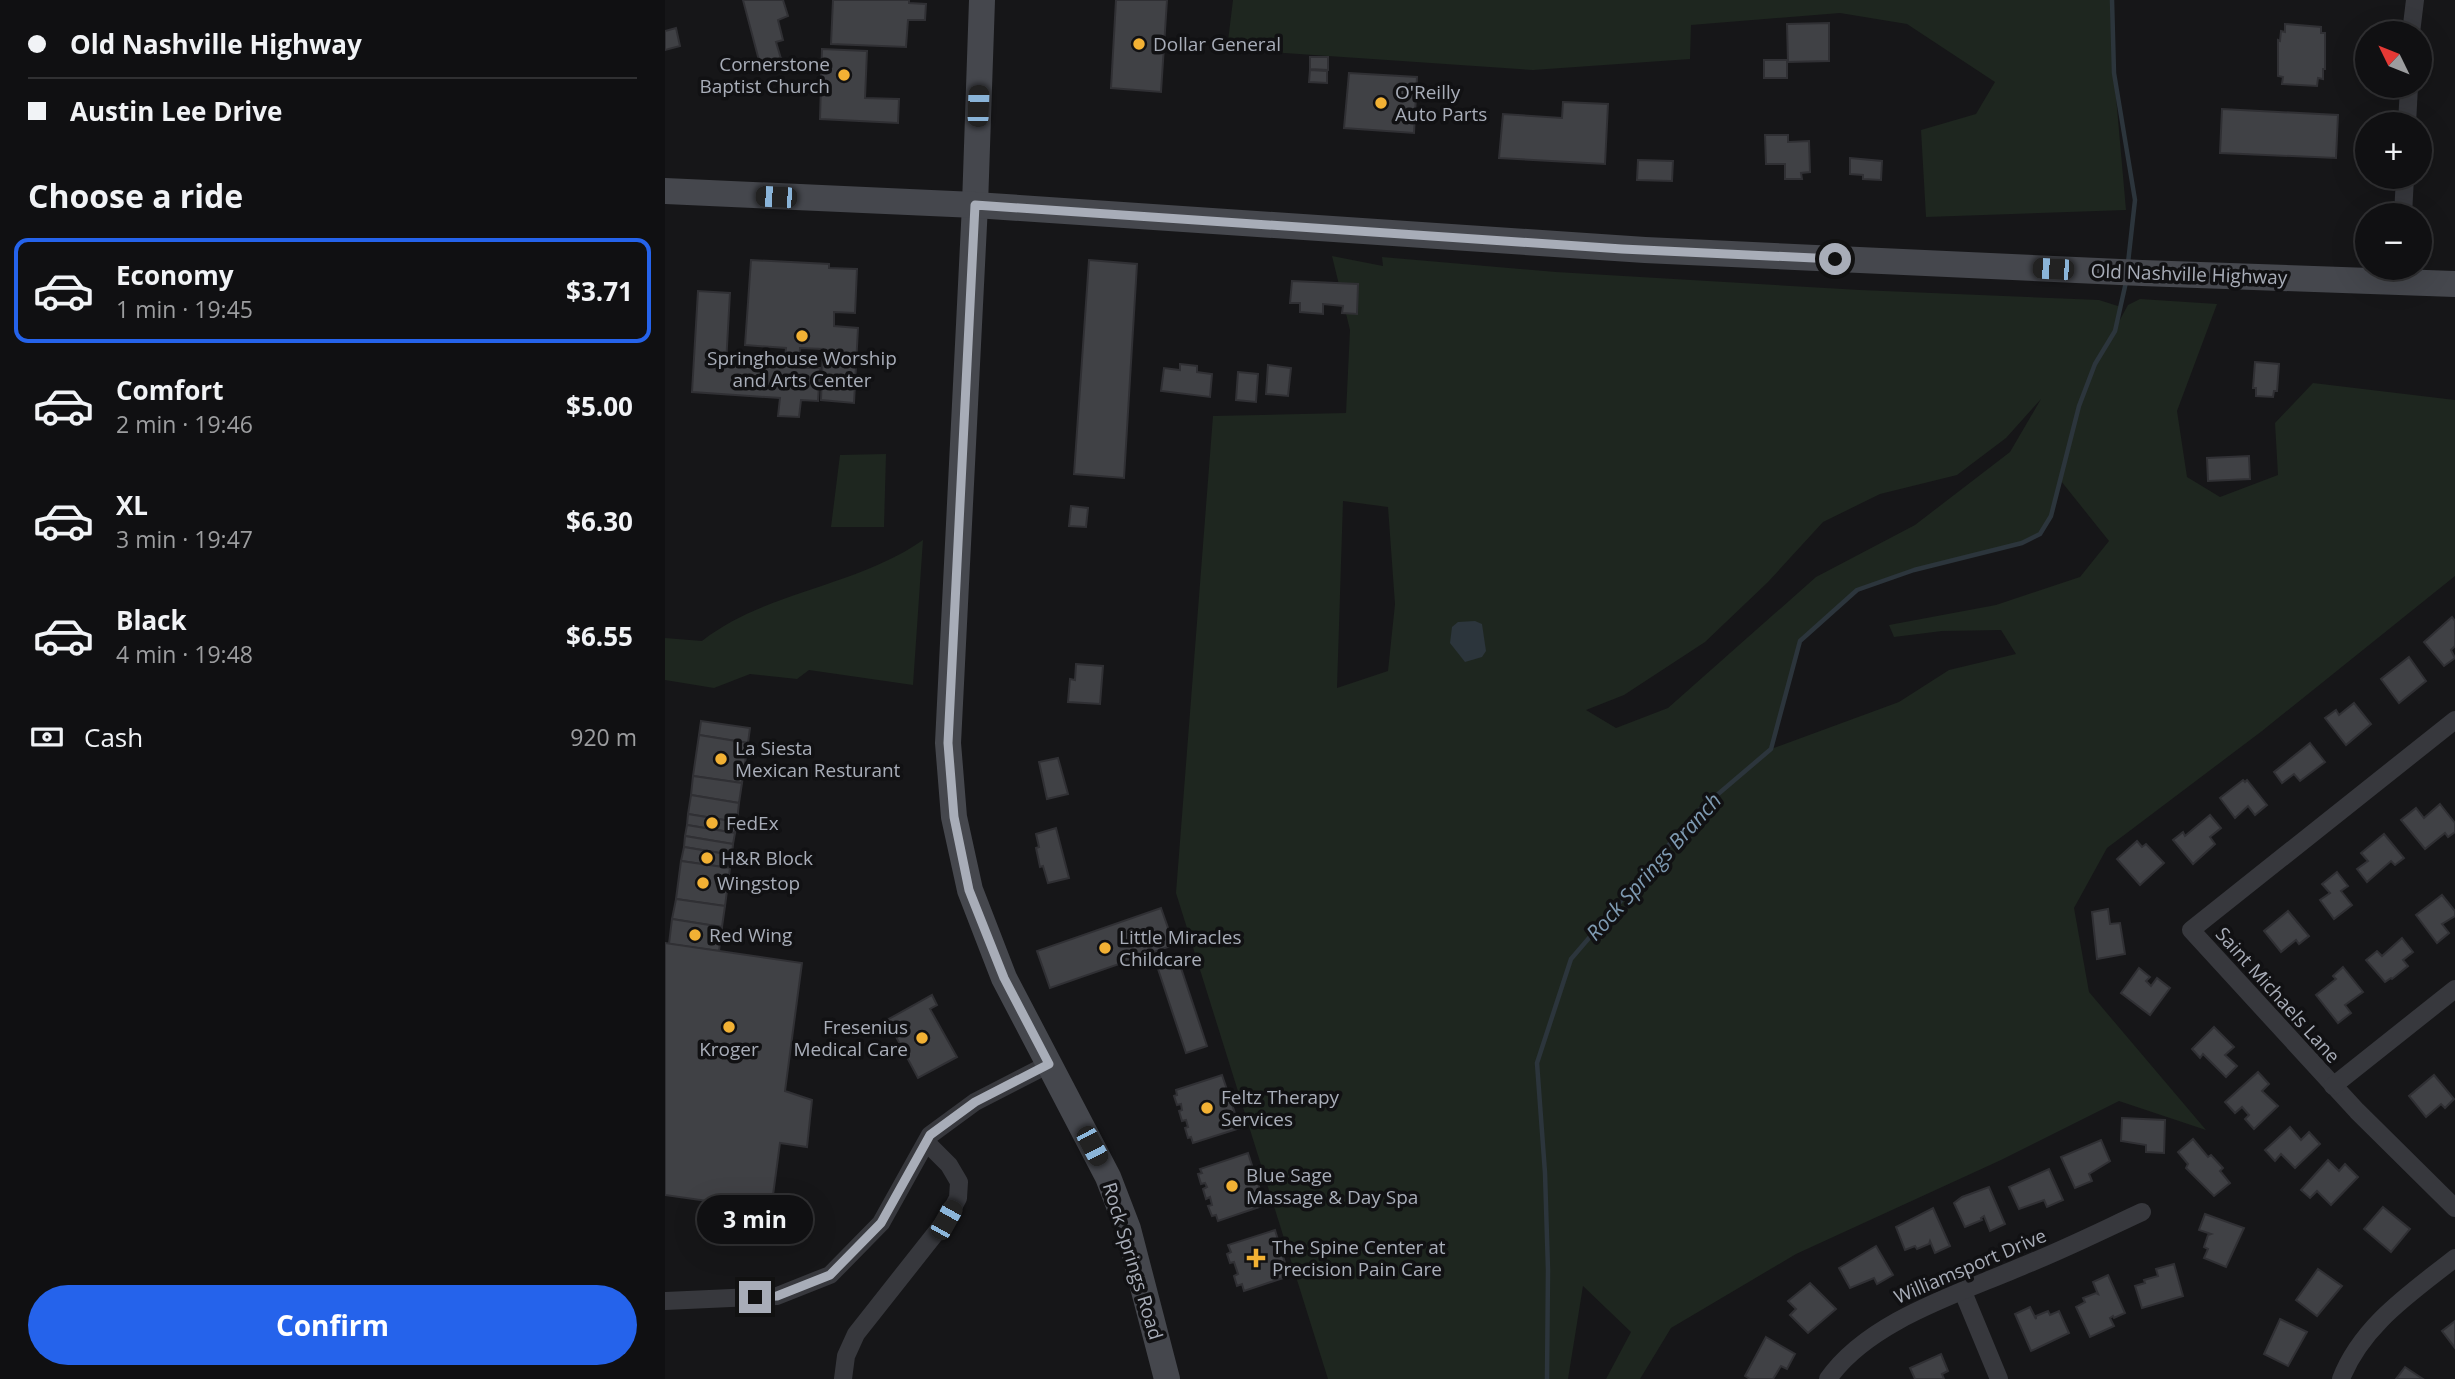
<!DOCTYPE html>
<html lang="en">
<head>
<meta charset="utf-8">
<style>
	body { margin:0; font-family:"Open Sans",sans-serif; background:#1e1e20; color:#f1f3f6; height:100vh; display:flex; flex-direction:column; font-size:26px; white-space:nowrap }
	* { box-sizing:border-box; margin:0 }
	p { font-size:23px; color:#9c9d9f }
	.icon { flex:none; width:38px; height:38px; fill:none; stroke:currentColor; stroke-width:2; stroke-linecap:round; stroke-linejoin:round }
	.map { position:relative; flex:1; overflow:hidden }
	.details { display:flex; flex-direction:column; background:#101012; width:665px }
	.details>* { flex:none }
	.banner { display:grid; align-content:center; height:154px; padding:0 28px; background:#101012 }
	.needle { width:46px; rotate:313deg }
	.buttons { position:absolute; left:1690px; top:21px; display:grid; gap:14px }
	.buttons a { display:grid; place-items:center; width:77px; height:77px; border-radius:50%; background:#101012; box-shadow:0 7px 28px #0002,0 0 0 2px #303032; font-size:35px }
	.end { position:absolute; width:32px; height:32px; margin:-16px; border:9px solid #a8adb8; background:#111; box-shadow:0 0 0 4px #111 }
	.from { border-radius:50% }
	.bubble { position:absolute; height:49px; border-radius:24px; background:#101012; box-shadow:0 7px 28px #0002,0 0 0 2px #303032; font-size:23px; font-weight:700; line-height:49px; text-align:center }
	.car { position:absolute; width:21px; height:42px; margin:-21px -10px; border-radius:9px; box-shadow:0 0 5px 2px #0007; background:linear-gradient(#222 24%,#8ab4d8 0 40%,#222 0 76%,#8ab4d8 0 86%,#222 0) }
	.banner b { display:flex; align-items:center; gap:24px; height:66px; font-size:26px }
	.banner b+b { border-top:2px solid #303032 }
	.banner i { width:18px; height:18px; background:#f1f3f6 }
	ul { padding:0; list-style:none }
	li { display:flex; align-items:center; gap:21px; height:105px; margin:0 14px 10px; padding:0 14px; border:4px solid transparent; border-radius:14px }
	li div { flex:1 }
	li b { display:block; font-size:26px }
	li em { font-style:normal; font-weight:700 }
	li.current { border-color:#2563eb }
	li>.icon { width:63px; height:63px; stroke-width:1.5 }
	h2 { padding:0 28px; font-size:32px; line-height:84px }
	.pay { display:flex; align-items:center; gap:18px; height:77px; padding:0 28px; font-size:26px }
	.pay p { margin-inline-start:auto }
	.button { display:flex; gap:14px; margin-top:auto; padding:14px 28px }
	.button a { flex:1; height:80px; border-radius:42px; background:#2563eb; color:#fff; font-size:28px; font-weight:700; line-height:80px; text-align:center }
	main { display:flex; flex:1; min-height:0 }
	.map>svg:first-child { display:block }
	.green { fill:#1e261f; fill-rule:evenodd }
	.water { fill:#2c353c }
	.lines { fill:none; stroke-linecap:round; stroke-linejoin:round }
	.stream { stroke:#2c353c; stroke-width:4.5 }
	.building { fill:#404145; stroke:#303034; stroke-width:2 }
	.street { stroke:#37383d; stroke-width:18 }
	.secondary { stroke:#45474d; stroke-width:26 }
	.route { stroke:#a8adb8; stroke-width:9 }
	.poi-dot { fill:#f2b134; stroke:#111113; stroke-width:2.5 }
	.labels { text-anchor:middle; stroke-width:7; stroke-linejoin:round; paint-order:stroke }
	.poi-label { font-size:19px; fill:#a8adb8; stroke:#111113; text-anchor:start }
	.street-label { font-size:19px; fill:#a8adb8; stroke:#111113 }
	.water-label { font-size:21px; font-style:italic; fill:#7f9bb3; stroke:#111113 }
</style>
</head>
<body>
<main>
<section class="details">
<div class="banner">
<b><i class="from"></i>Old Nashville Highway</b>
<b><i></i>Austin Lee Drive</b>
</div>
<h2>Choose a ride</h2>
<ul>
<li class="current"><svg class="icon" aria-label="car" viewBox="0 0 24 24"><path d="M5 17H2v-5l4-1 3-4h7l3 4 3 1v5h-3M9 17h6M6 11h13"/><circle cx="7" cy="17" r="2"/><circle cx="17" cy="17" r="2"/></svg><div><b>Economy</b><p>1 min · 19:45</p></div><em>$3.71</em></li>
<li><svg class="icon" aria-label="car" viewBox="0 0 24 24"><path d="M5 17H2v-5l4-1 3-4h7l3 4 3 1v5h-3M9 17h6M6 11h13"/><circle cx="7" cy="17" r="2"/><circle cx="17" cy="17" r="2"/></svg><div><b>Comfort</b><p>2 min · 19:46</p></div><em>$5.00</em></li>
<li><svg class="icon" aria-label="car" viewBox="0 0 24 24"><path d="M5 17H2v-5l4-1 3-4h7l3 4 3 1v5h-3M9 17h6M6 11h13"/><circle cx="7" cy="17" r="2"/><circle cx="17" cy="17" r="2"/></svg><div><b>XL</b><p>3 min · 19:47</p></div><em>$6.30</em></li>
<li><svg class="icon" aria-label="car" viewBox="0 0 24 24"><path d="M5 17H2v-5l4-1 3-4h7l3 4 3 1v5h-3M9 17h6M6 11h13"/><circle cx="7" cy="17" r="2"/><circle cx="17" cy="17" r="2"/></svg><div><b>Black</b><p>4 min · 19:48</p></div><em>$6.55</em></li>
</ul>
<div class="pay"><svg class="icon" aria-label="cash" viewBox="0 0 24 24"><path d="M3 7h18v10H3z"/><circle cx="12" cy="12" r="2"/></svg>Cash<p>920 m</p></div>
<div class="button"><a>Confirm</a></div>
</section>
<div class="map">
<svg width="1790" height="1379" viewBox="0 0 1790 1379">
	<rect width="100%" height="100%" fill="#161618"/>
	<g class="green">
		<path d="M568,0H1447L1449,74L1461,210L1261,217L1256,130L1311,114L1330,82L1242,24L1175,13L1026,25L1025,59L868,70L562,49Z"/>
		<path d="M667,256L718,266L717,257L891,272L1195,290L1434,300L1456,307L1451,327L1463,305L1475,299L1552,304L1512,411L1522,477L1555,497L1613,475L1610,423L1648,383L1790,400V576L1597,731L1442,848L1409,908L1424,992L1541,1130L1454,1101L1336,1160L1131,1254L1006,1328L975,1379H941L966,1332L918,1286L903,1379H663L511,893L548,416L681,413L685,330ZM1376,399L1345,452L1250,525L1151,577L1003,708L951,728L921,710L959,695L1040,642L1103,582L1158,522L1215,494L1292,475L1341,438ZM1396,481L1444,541L1415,577L1331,605L1224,625L1229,637L1277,631L1336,630L1351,654L1284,670L1234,702L1106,749L1135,641L1192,590L1249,570L1357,543L1375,534L1386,516ZM678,501L723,507L730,604L723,671L672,688Z"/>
		<path d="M221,454L219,527H166L175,455Z"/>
		<path d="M258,540L248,685L144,670L132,679L85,674L49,688L0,680V638L37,641C101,591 191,587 258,540Z"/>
	</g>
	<path class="water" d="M810,621L817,624L821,651L817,657L800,662L785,643L787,627L793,622Z"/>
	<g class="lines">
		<g class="stream">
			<path d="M1447,0L1449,73L1470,200L1463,263"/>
			<path d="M882,1379L883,1270L880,1173L872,1063L906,959L1032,812L1106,749L1135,641L1192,590L1249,570L1357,543L1375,534L1386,516L1414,406L1430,364L1450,331L1461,282"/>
		</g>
	</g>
	<g class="building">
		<path d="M78,0H118L123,16L113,20L118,40L111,42L117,62L96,68Z"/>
		<path d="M168,0H244V3L261,4L260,20H243L241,47L166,44Z"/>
		<path d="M451,0H502L496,92L446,88Z"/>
		<path d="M1164,23V61L1123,62L1122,24Z"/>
		<path d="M1620,24L1656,27V33H1660V69H1658V79L1653,78L1652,86L1617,84L1618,77L1613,76V40L1615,41L1616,31L1620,32Z"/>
		<path d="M11,28L15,46L0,50V31Z"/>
		<path d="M157,49L202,51L200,98L234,99L233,123L155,119Z"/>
		<path d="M645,57H663V70L645,69Z"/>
		<rect x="1099" y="60" width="23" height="18"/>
		<path d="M645,70L662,71V83L644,82Z"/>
		<path d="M684,73L752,77L749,133L679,128Z"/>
		<path d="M898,102L943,104L940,164L834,158L838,114L897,118Z"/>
		<path d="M1557,109L1673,115L1671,158L1555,153Z"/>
		<path d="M1100,135H1123V142L1144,141L1145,172L1136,173L1137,179H1120V164H1101Z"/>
		<path d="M1185,158L1217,161L1216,180L1198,179V175L1185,174Z"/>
		<path d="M973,160L1008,161L1007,181L972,180Z"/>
		<path d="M86,260L164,264V268L192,269L190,313L169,312V326L193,328L189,403L156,400L158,349L135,348L134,368H155L153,401L136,400L134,417L113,416L115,398L27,392L33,291L65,293L61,364L119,366L121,348L80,345Z"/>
		<path d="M424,260L472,264L459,478L409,474Z"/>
		<path d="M627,281L693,284L692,314L677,313L678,306L658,304V314L635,312V303H625Z"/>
		<path d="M1590,362L1614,364L1612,391H1609L1608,397L1591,396V388H1588Z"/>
		<path d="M515,364L532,366V372L547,374L545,397L496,391L499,368L515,370Z"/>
		<path d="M603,365L626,368L623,396L601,394Z"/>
		<path d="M573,372L593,374L591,402L571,400Z"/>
		<path d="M1584,456L1585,479L1543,481L1542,458Z"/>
		<path d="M406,506L423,508L421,527L404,526Z"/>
		<path d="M1787,617L1790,621V646L1786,650L1790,658L1779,666L1759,642Z"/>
		<path d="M1744,657L1761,681L1734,703L1716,679Z"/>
		<path d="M411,664L438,666L435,704L403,702L405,679L410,680Z"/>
		<path d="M1689,703L1706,724L1681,745L1660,718L1671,710L1674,715Z"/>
		<path d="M36,721L85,728L83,743L34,735Z"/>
		<path d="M34,735L83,743L77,783L28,776Z"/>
		<path d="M1645,743L1660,762L1635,781L1629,774L1617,783L1609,772Z"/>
		<path d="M393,758L403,794L382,799L374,762Z"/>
		<path d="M28,776L77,783L74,803L26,795Z"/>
		<path d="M1578,780L1580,782L1582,780L1602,805L1590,815L1583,806L1570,818L1555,798Z"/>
		<path d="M26,795L74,803L72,822L23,814Z"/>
		<path d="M1775,804L1790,823V832L1783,837L1780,833L1760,849L1736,820L1751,808L1759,818Z"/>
		<path d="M23,814L72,822L70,833L22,825Z"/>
		<path d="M1545,815L1556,828L1545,837L1550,844L1528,864L1508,840L1518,832L1520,836Z"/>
		<path d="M22,825L70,833L68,844L20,836Z"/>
		<path d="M391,828L404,878L383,883L378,866L375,867L371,848L374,847L371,834Z"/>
		<path d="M1719,834L1739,858L1730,865L1726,861L1702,882L1692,869L1703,861L1696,853Z"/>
		<path d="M20,836L68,844L67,855L19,847Z"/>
		<path d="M1472,841L1477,847L1481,844L1499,863L1475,885L1452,859Z"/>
		<path d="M19,847L67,855L65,868L16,861Z"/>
		<path d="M16,861L65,868L60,906L11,899Z"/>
		<path d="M1672,872L1683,886L1676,891L1687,905L1669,919L1655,900L1665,893L1657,884Z"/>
		<path d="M1777,895L1790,911V916L1777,924L1784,933L1772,943L1751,915Z"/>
		<path d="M11,899L60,906L57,927L7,919Z"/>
		<path d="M496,908L509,945L385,988L372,951Z"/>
		<path d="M1443,909L1445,924L1455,923L1460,954L1432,959L1427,912Z"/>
		<path d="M1623,911L1644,936L1634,944L1631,940L1616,952L1599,931Z"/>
		<path d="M7,919L57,927L54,951L4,944Z"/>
		<path d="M1737,938L1748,952L1738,960L1743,966L1727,979L1726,978L1720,982L1701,960L1712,951L1717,956Z"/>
		<path d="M0,943L137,963L120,1091L147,1100L142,1147L115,1143L106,1210L0,1195Z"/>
		<path d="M512,956L542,1046L521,1053L491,963Z"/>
		<path d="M1678,967L1698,992L1680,1005L1686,1013L1673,1023L1651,995L1671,979L1668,976Z"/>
		<path d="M1474,968L1485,977L1481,981L1486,986L1492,978L1505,988L1485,1015L1456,993Z"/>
		<path d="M267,995L272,1005L265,1009L292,1057L253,1078L222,1020Z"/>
		<path d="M1549,1027L1569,1047L1560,1055L1572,1066L1561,1077L1538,1054L1535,1058L1527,1049Z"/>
		<path d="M1593,1072L1604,1084L1597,1091L1613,1106L1589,1129L1580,1119L1584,1115L1577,1107L1570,1113L1560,1102Z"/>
		<path d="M557,1075L575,1128L528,1143L526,1137L523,1138L520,1128L523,1127L521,1120L517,1121L514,1111L517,1110L516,1104L512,1105L509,1096L512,1095L511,1090Z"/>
		<path d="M1769,1075L1789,1099L1780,1108L1776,1104L1761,1117L1744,1096Z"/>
		<path d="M1457,1118L1500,1120L1499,1153L1481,1152V1145L1456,1141Z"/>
		<path d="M1625,1127L1636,1140L1644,1132L1655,1144L1630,1168L1616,1154L1610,1161L1600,1150Z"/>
		<path d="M1528,1139L1543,1157L1546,1155L1558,1168L1555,1171L1565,1183L1549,1196L1521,1168L1523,1164L1513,1152Z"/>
		<path d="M1436,1140L1445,1161L1424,1174L1427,1181L1410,1188L1396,1157Z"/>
		<path d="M583,1153L600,1205L553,1221L551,1215L547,1216L543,1206L547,1205L545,1197L541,1199L538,1189L542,1187L540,1183L536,1184L533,1174L537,1173L535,1169Z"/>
		<path d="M1663,1160L1674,1171L1680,1164L1693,1177L1666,1205L1652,1191L1645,1198L1636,1190Z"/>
		<path d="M1384,1169L1398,1200L1382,1207L1379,1200L1354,1209L1344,1187Z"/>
		<path d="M1324,1187L1340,1224L1325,1231L1319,1216L1316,1218L1317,1220L1300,1227L1289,1203L1297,1197Z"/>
		<path d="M1718,1207L1745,1229L1726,1252L1699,1229Z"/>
		<path d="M1268,1208L1285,1246L1270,1253L1265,1241L1264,1244L1252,1249L1250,1246L1240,1250L1231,1227Z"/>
		<path d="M1540,1214L1579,1228L1561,1267L1539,1258L1543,1249L1539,1247L1543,1235L1546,1234L1534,1230Z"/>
		<path d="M610,1230L624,1276L579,1291L577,1284L572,1286L569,1276L573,1274L569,1262L565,1263L562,1254L566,1252L563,1245Z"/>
		<path d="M1211,1246L1228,1275L1212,1284L1209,1278L1185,1288L1174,1268Z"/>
		<path d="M1509,1264L1518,1296L1477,1308L1470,1286L1480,1283L1479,1280L1493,1276L1491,1269Z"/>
		<path d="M1653,1269L1677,1286L1652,1316L1631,1300Z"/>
		<path d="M1443,1275L1460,1313L1449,1318L1448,1316L1445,1318L1449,1326L1425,1337L1411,1307L1420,1302L1418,1298L1431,1293L1433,1294L1428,1282Z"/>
		<path d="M1145,1283L1171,1309L1143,1333L1125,1315L1131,1309L1123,1301Z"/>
		<path d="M1365,1307L1371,1319V1316L1383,1311L1385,1315L1394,1311L1404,1333L1366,1351L1350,1314Z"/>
		<path d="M1615,1319L1642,1332L1623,1366L1599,1354Z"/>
		<path d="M1790,1321V1348L1777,1331Z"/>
		<path d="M1101,1337L1130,1354L1122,1369L1116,1366L1108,1379H1085L1080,1376Z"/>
		<path d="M1276,1354L1283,1371L1277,1374L1279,1379H1250L1245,1368Z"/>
		<path d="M1740,1367L1758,1379H1731Z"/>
	</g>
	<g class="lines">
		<g class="street">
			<path d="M1746,33L1750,0"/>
			<path d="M1742,124L1744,86"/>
			<path d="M1738,215L1740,177"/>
			<path d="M1790,720L1526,930L1692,1111L1790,1208"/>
			<path d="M1668,1086L1790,989"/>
			<path d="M1298,1292L1334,1379"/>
			<path d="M0,1301L112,1296L165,1275L216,1223L265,1135L310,1102L384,1064"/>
			<path d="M178,1379L181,1356L191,1334L281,1220L293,1198L294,1182L284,1165L262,1143"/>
			<path d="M1163,1379C1204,1320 1296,1293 1360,1265C1400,1249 1438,1230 1477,1212"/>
			<path d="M1676,1379C1697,1325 1746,1293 1790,1258"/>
		</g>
		<g class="secondary">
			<path d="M317,0L310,205L283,743L289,817L305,890L339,978L443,1177L463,1229L502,1379"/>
			<path d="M0,191L310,205L980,250L1477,273L1790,284"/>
		</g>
	</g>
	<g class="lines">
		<path class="route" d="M90,1297L112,1296L165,1275L216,1223L265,1135L310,1102L384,1064L339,978L304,890L289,817L283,743L310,205L957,249L1170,259"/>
	</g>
	<g class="poi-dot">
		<circle cx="474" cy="44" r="7"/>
		<circle cx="179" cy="75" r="7"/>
		<circle cx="716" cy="103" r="7"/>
		<circle cx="137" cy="336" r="7"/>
		<circle cx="56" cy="759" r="7"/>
		<circle cx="47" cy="823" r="7"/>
		<circle cx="42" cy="858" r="7"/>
		<circle cx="38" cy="883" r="7"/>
		<circle cx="30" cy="935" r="7"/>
		<circle cx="440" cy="948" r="7"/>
		<circle cx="64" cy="1027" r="7"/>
		<circle cx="257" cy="1038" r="7"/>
		<circle cx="542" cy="1108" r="7"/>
		<circle cx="567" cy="1186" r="7"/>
		<path d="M587.5 1247.5h7v7h7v7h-7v7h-7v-7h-7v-7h7z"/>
	</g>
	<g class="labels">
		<g class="poi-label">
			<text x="488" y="51">Dollar General</text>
			<text x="165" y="71" text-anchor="end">Cornerstone<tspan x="165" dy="22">Baptist Church</tspan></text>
			<text x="730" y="99">O'Reilly<tspan x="730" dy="22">Auto Parts</tspan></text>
			<text x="137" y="365" text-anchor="middle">Springhouse Worship<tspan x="137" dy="22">and Arts Center</tspan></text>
			<text x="70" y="755">La Siesta<tspan x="70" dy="22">Mexican Resturant</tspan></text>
			<text x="61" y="830">FedEx</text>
			<text x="56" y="865">H&amp;R Block</text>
			<text x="52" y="890">Wingstop</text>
			<text x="44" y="942">Red Wing</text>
			<text x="454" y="944">Little Miracles<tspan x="454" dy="22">Childcare</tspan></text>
			<text x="243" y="1034" text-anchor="end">Fresenius<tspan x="243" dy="22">Medical Care</tspan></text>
			<text x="64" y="1056" text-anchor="middle">Kroger</text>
			<text x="556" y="1104">Feltz Therapy<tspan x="556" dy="22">Services</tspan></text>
			<text x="581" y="1182">Blue Sage<tspan x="581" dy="22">Massage &amp; Day Spa</tspan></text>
			<text x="607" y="1254">The Spine Center at<tspan x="607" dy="22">Precision Pain Care</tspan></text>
		</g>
		<g class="street-label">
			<text transform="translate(1524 274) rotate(2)" y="7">Old Nashville Highway</text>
			<text transform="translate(1613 995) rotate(48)" y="7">Saint Michaels Lane</text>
			<text transform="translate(468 1261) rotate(73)" y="7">Rock Springs Road</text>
			<text transform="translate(1305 1266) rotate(-23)" y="7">Williamsport Drive</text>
		</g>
		<g class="water-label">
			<text transform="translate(989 867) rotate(-48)" y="7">Rock Springs Branch</text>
		</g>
	</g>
</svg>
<div class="buttons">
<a><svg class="needle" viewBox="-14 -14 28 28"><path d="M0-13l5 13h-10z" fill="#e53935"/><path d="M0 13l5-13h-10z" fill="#9c9d9f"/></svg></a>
<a>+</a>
<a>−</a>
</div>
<i class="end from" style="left:1170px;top:259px"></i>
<i class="end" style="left:90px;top:1297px"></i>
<div class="bubble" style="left:32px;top:1195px;width:116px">3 min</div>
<i class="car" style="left:313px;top:106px;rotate:2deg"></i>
<i class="car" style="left:111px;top:197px;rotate:273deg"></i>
<i class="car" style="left:1388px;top:269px;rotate:273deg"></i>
<i class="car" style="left:427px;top:1146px;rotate:152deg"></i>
<i class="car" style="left:281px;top:1220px;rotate:29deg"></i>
</div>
</main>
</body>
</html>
